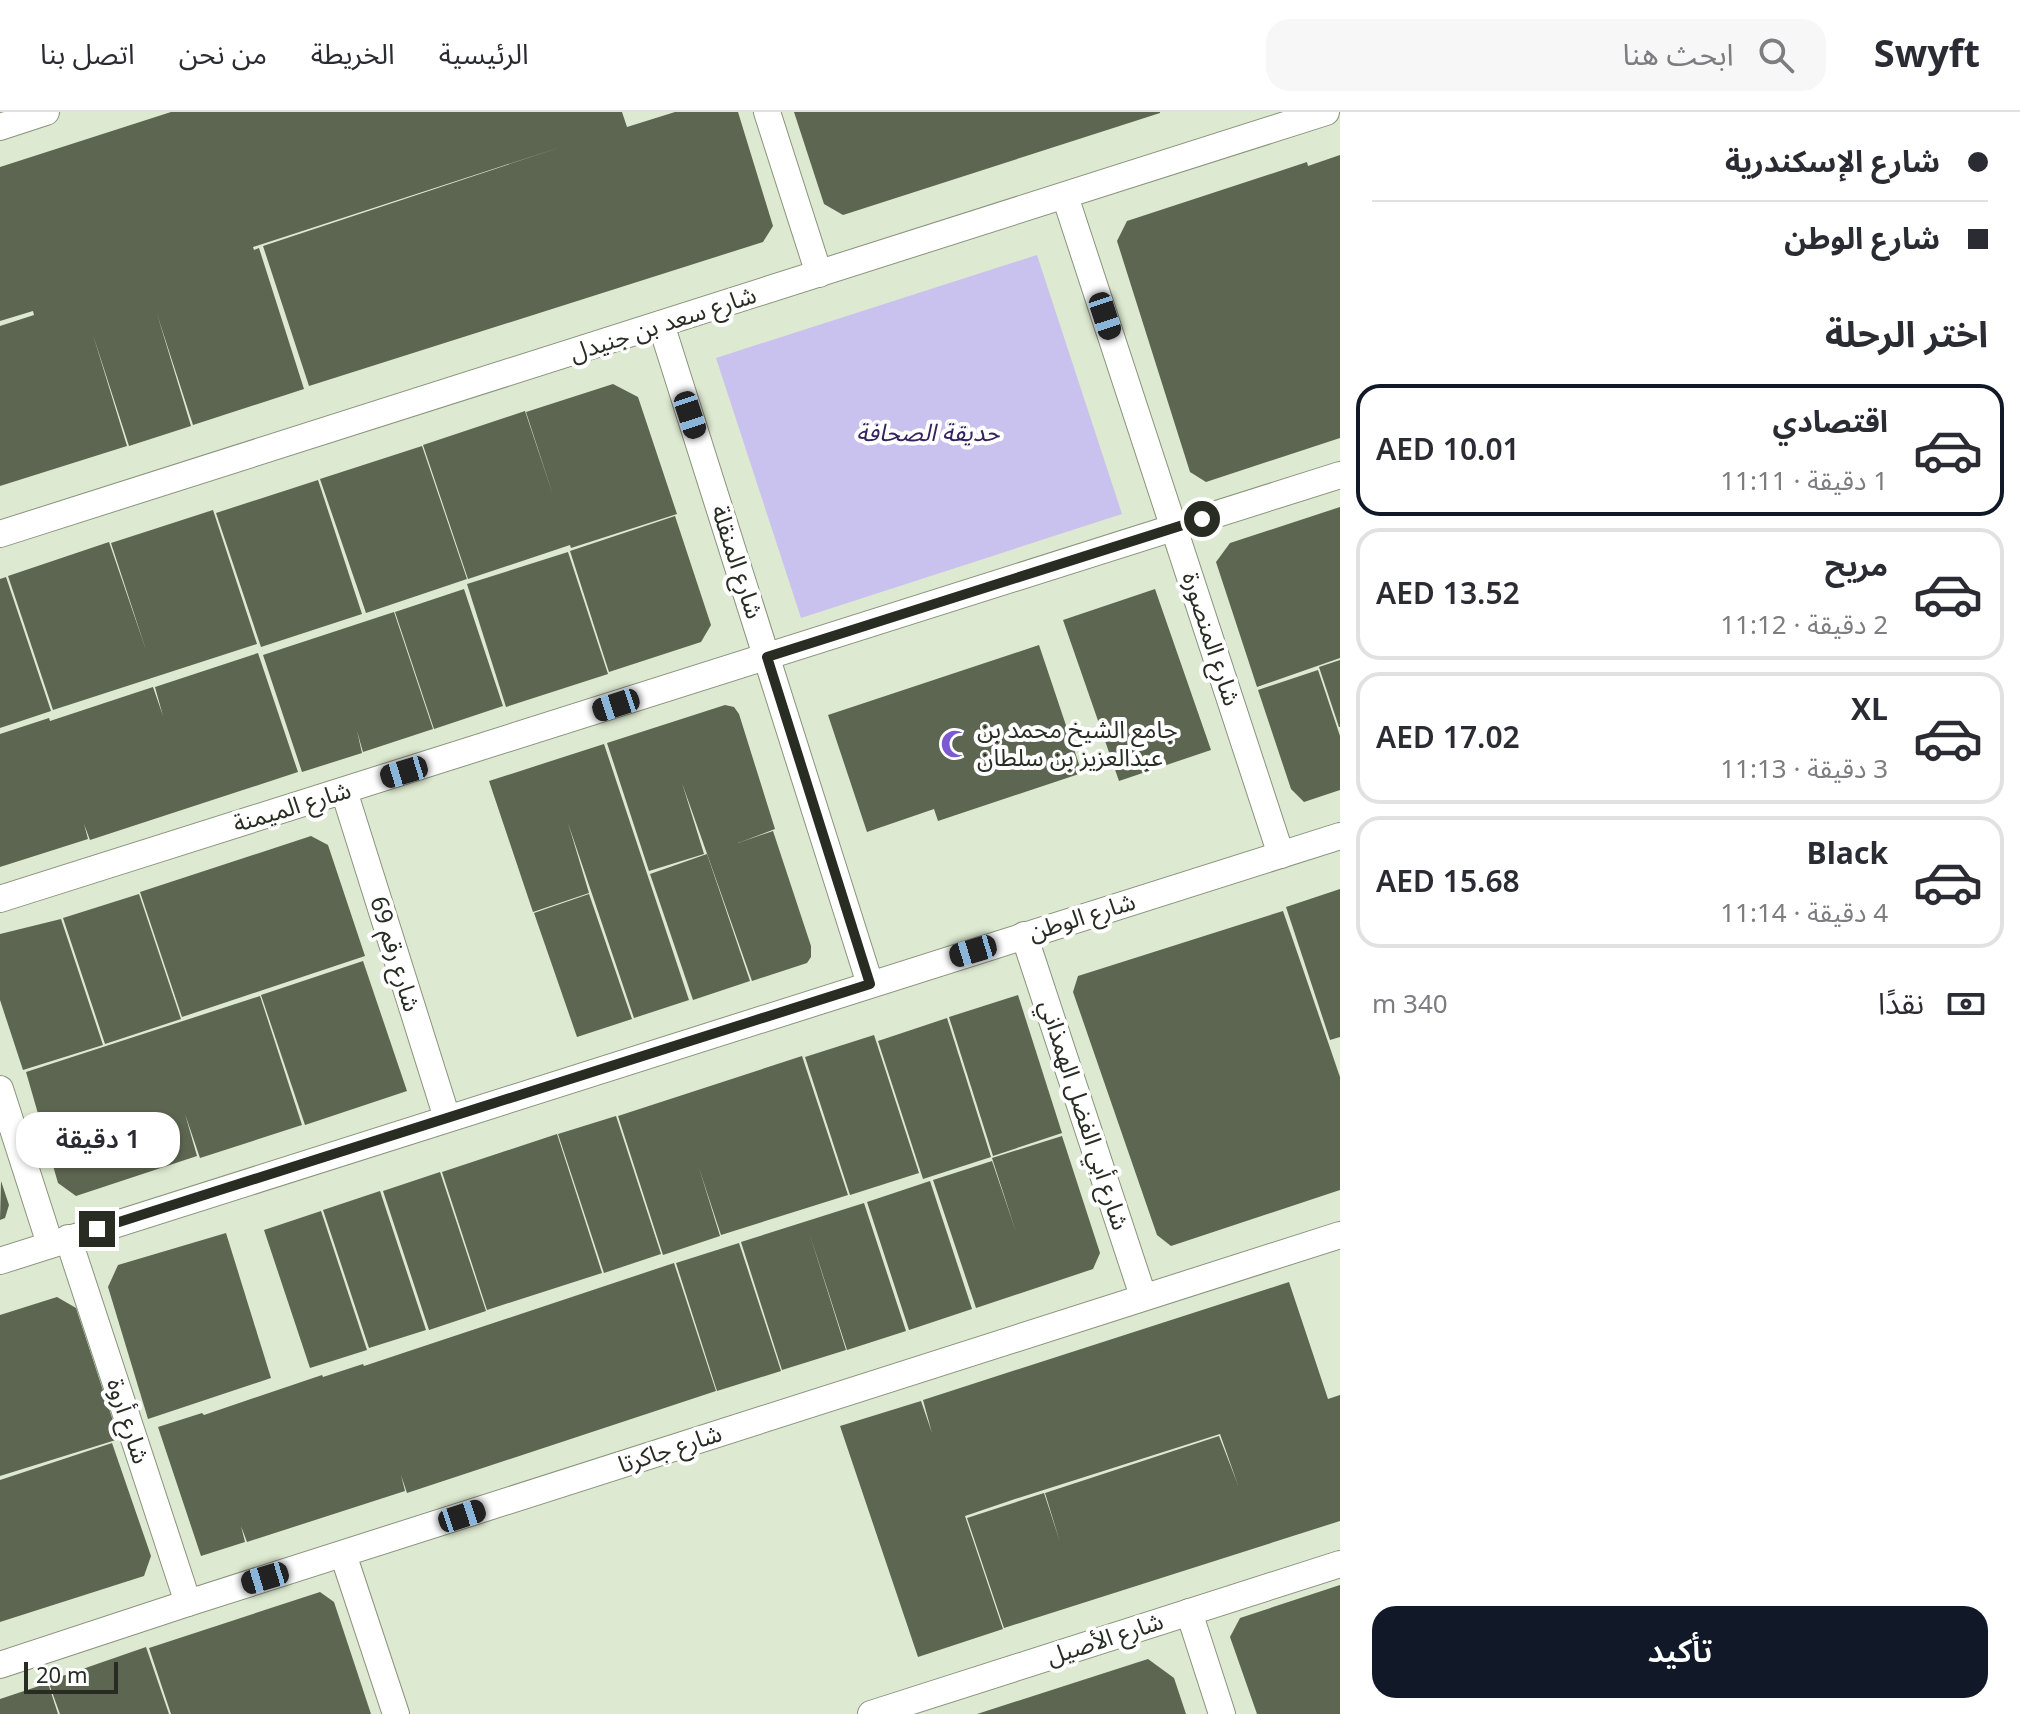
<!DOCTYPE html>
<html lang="ar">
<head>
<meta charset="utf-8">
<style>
	body { margin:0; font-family:Georgia,"Noto Sans Arabic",serif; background:#f7f7f7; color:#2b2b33; direction:rtl; height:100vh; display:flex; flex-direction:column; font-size:30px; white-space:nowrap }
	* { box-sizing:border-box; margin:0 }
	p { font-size:26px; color:#7c7c81 }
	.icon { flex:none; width:44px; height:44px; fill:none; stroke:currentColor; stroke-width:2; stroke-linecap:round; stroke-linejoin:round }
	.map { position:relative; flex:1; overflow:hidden; direction:ltr }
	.panel { display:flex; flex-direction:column; background:#fff; width:680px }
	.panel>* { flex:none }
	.top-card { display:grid; align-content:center; height:176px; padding:0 32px; background:#fff }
	.scale { position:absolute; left:24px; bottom:20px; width:94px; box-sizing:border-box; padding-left:8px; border:4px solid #282c23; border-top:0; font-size:22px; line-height:28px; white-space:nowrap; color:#282c23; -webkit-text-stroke:6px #fff; paint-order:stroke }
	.end { position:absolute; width:36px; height:36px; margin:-18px; border:10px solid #282c23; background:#fff; box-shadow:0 0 0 4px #fff }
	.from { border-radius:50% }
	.bubble { position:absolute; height:56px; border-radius:24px; background:#fff; box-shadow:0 2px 6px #0004; font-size:26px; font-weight:600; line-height:56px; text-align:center; direction:rtl }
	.car { position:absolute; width:24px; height:48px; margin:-24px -12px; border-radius:10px; box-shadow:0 0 6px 2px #0007; background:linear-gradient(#222 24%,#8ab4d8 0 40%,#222 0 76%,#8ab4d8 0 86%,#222 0) }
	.top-card b { display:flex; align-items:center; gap:28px; height:76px; font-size:30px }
	.top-card b+b { border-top:2px solid #e1e1e2 }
	.top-card i { width:20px; height:20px; background:#2b2b33 }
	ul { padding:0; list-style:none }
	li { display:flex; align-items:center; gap:24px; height:132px; margin:0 16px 12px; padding:0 16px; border:4px solid #e1e1e2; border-radius:24px }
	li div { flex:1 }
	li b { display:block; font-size:30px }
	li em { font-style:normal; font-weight:600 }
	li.current { border-color:#111827 }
	li>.icon { width:72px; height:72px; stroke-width:1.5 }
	h2 { padding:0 32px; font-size:36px; line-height:96px }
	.pay { display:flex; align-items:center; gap:20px; height:88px; padding:0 32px; font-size:30px }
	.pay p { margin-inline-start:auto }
	.button { display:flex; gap:16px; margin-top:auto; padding:16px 32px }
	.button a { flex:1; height:92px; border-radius:24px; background:#111827; color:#fff; font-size:32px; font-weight:600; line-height:92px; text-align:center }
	header { display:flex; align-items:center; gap:48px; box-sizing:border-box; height:112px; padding:0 40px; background:#fff; border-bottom:2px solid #e1e1e2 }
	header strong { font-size:38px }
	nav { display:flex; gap:44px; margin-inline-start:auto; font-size:28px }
	.search { width:560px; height:72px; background:#f7f7f7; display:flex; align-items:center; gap:20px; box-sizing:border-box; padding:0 28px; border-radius:24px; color:#7c7c81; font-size:30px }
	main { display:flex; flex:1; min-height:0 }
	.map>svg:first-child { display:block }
	.green { fill:#c9c2ef }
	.building { fill:#5d6651 }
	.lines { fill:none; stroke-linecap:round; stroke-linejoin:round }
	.street-casing { stroke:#89937d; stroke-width:28 }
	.street { stroke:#fff; stroke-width:26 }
	.route { stroke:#282c23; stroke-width:10 }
	.labels { text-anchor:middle; stroke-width:8; stroke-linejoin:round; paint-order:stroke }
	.street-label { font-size:24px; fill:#282c23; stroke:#fff }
	.park-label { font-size:24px; font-style:italic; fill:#33235e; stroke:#fff }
	.poi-label { font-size:24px; fill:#282c23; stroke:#fff; text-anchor:start }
</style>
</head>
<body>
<header>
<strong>Swyft</strong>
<div class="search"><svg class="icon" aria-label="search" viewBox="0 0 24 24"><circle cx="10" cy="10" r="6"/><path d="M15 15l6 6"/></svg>ابحث هنا</div>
<nav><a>الرئيسية</a><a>الخريطة</a><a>من نحن</a><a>اتصل بنا</a></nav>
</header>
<main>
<section class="panel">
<div class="top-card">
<b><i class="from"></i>شارع الإسكندرية</b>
<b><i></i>شارع الوطن</b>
</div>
<h2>اختر الرحلة</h2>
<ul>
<li class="current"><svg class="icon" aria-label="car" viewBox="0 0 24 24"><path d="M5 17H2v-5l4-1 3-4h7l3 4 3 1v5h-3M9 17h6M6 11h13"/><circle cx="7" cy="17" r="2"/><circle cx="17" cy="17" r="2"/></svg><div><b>اقتصادي</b><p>1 دقيقة · 11:11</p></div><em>AED 10.01</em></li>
<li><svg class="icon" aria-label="car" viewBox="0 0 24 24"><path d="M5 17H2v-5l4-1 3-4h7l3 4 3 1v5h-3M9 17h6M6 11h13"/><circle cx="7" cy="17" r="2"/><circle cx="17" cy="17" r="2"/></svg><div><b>مريح</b><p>2 دقيقة · 11:12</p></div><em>AED 13.52</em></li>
<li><svg class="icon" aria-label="car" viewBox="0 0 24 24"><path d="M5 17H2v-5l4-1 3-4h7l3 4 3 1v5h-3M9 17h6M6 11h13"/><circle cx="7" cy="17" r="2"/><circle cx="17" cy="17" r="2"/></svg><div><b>XL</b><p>3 دقيقة · 11:13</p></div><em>AED 17.02</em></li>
<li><svg class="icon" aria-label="car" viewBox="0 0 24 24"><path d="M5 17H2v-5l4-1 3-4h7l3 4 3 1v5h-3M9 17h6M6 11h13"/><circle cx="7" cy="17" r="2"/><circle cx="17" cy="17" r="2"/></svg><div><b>Black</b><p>4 دقيقة · 11:14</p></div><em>AED 15.68</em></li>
</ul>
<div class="pay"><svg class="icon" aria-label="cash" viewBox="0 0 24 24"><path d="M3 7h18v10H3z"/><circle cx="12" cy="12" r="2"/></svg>نقدًا<p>340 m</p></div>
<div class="button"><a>تأكيد</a></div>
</section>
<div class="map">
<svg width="1340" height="1602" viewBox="0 0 1340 1602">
	<rect width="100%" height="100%" fill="#dee9d1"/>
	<path class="green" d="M1037,143L1122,402L801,506L716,246Z"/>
	<g class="building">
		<path d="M171,0H622L627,15L675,0H738L773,114L763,130L309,274L263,134L564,34L253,135L254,138L259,136L304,277L193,313L157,202L191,314L129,334L93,223L127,334L0,374V214L34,203L33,199L0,209V55Z"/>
		<path d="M794,0H1160V1L843,103L824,92Z"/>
		<path d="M1340,43V326L1206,370L1190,360L1117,129L1127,109L1307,50L1308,54Z"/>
		<path d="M613,272L638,285L677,402L571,436L570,433L468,467L423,333L525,299L553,383L526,300Z"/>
		<path d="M422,334L467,467L366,501L320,367Z"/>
		<path d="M318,368L362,502L261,535L216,401Z"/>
		<path d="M1340,395V546L1257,575L1216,450L1230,431Z"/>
		<path d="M213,398L257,532L53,598L8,464L109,430L146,538L111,431Z"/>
		<path d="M675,404L711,513L701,530L609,560L570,439Z"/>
		<path d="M568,440L608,562L506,595L467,472Z"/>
		<path d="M6,465L51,599L0,616V467Z"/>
		<path d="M464,477L503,594L434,617L395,500Z"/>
		<path d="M1155,477L1211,638L1119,669L1063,508Z"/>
		<path d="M394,500L433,617L363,640L357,619L362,641L302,660L263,543Z"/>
		<path d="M1039,533L1082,661L938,709L934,697L867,720L828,603Z"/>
		<path d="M258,541L298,660L90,728L84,712L88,727L0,755V622L49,606L50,609L153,575L163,604L155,575Z"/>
		<path d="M1340,548V615H1339L1319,555Z"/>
		<path d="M1318,558L1340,624V678L1304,690L1291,677L1258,578Z"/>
		<path d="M725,593L734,595L739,602L775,717L738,731L773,719L811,834V845L807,851L752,869L682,671L704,742L649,759L607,631Z"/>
		<path d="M604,632L689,888L634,906L568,711L589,781L533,800L489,669Z"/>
		<path d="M311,724L328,733L365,844L182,905L140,780Z"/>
		<path d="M707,742L750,869L693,888L650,762Z"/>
		<path d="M1340,777V925L1330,928L1286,795Z"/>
		<path d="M139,782L181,907L105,932L63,806Z"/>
		<path d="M589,782L632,907L577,925L534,801Z"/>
		<path d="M1283,799L1340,965V1078L1171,1134L1157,1123L1073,880L1078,864Z"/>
		<path d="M61,807L103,933L23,958L0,888V822Z"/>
		<path d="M363,849L407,979L305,1013L261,883Z"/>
		<path d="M1018,883L1062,1021L993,1044L949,905Z"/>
		<path d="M260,884L302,1013L200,1046L185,1002L197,1044L76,1084L58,1071L26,960Z"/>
		<path d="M947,906L991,1045L923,1067L878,929Z"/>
		<path d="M874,923L919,1061L850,1083L805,945Z"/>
		<path d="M802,944L848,1083L721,1123L699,1056L720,1124L663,1143L618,1004Z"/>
		<path d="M616,1004L661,1142L604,1161L558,1022Z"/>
		<path d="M557,1022L602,1161L487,1198L442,1060Z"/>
		<path d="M1062,1024L1100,1141L1093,1157L976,1196L933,1068L992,1049L1016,1120L992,1046Z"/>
		<path d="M440,1060L486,1199L429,1218L383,1079Z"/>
		<path d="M1,1069L9,1093L5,1106L0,1108Z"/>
		<path d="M930,1069L972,1197L909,1218L867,1090Z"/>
		<path d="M380,1079L426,1218L369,1236L323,1098Z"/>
		<path d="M864,1091L906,1219L847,1238L809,1120L846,1238L782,1258L741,1130Z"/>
		<path d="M321,1099L367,1238L310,1256L264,1118Z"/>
		<path d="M226,1121L271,1266L148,1307L108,1175L118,1153Z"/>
		<path d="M739,1131L781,1259L717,1279L676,1151Z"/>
		<path d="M674,1151L716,1279L407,1381L401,1363L405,1379L247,1430L241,1414L245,1430L201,1444L158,1315L202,1301L204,1303L322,1263L323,1265L363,1252L364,1254Z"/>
		<path d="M1289,1170L1328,1287L1340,1283V1409L1004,1516L967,1406L1044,1381L1060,1430L1045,1381L1219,1324L1238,1373L1220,1322L1015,1387L965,1404L1003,1517L918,1545L840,1314L921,1289L932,1321L923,1288Z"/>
		<path d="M57,1185L76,1196L119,1327L0,1364V1203Z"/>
		<path d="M112,1331L151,1444L144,1464L0,1510V1368Z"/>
		<path d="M1340,1473V1602H1257L1230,1525L1240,1506Z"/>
		<path d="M320,1480L334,1490L371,1602H171L149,1536Z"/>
		<path d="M146,1535L169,1602H60L48,1569Z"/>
		<path d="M1148,1547L1174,1566L1186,1602H977Z"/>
		<path d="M48,1571L58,1602H0V1587Z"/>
	</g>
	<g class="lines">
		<defs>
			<g id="street">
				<path d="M767,0L819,162"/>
				<path d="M0,15L46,0"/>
				<path d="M1065,84L1281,743"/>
				<path d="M661,212L870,872"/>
				<path d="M0,422L1326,0"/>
				<path d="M344,679L447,1006"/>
				<path d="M0,787L1340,363"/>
				<path d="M1024,823L1143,1184"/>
				<path d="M0,977L50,1132"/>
				<path d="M68,1126L188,1491"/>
				<path d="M0,1149L1340,724"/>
				<path d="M343,1442L396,1602"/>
				<path d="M1189,1500L1222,1602"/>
				<path d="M0,1553L188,1491L1340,1123"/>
				<path d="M871,1602L1340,1452"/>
			</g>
		</defs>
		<use href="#street" class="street-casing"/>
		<use href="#street" class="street"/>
	</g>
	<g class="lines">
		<path class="route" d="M97,1117L870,872L767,545L1202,407"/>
	</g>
	<defs>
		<symbol id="mosque-bare" viewBox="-9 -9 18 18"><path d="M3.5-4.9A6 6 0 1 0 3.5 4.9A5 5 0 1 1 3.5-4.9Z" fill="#7b59d3" stroke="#fff" stroke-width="2.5" paint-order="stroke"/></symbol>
	</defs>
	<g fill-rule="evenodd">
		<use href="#mosque-bare" x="935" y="612" width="40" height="40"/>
	</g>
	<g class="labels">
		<g class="street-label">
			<text transform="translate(663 212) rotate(-18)" y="8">شارع سعد بن جنيدل</text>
			<text transform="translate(737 450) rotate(72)" y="8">شارع المنقلة</text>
			<text transform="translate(1211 527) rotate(72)" y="8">شارع المنصورة</text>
			<text transform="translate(292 695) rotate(-17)" y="8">شارع الميمنة</text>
			<text transform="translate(1082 805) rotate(-17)" y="8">شارع الوطن</text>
			<text transform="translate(395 842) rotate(73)" y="8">شارع رقم 69</text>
			<text transform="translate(1084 1003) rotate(72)" y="8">شارع أبي الفضل الهمذاني</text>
			<text transform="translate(128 1309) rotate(72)" y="8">شارع أروة</text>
			<text transform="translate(670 1337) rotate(-18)" y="8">شارع جاكرتا</text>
			<text transform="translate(1105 1527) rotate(-18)" y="8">شارع الأصيل</text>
		</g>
		<g class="park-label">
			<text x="928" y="329">حديقة الصحافة</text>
		</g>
		<g class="poi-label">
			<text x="977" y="626">جامع الشيخ محمد بن<tspan x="977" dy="28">عبدالعزيز بن سلطان</tspan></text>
		</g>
	</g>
</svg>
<div class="scale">20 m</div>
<i class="end from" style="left:1202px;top:407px"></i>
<i class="end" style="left:97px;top:1117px"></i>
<div class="bubble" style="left:16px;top:1000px;width:164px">1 دقيقة</div>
<i class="car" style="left:1105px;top:204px;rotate:162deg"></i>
<i class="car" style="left:690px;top:303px;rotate:162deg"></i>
<i class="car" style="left:616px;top:593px;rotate:252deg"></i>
<i class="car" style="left:404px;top:660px;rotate:253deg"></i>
<i class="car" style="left:973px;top:839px;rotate:253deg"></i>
<i class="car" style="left:462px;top:1404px;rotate:72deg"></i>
<i class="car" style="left:265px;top:1466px;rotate:253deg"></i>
</div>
</main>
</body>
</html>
